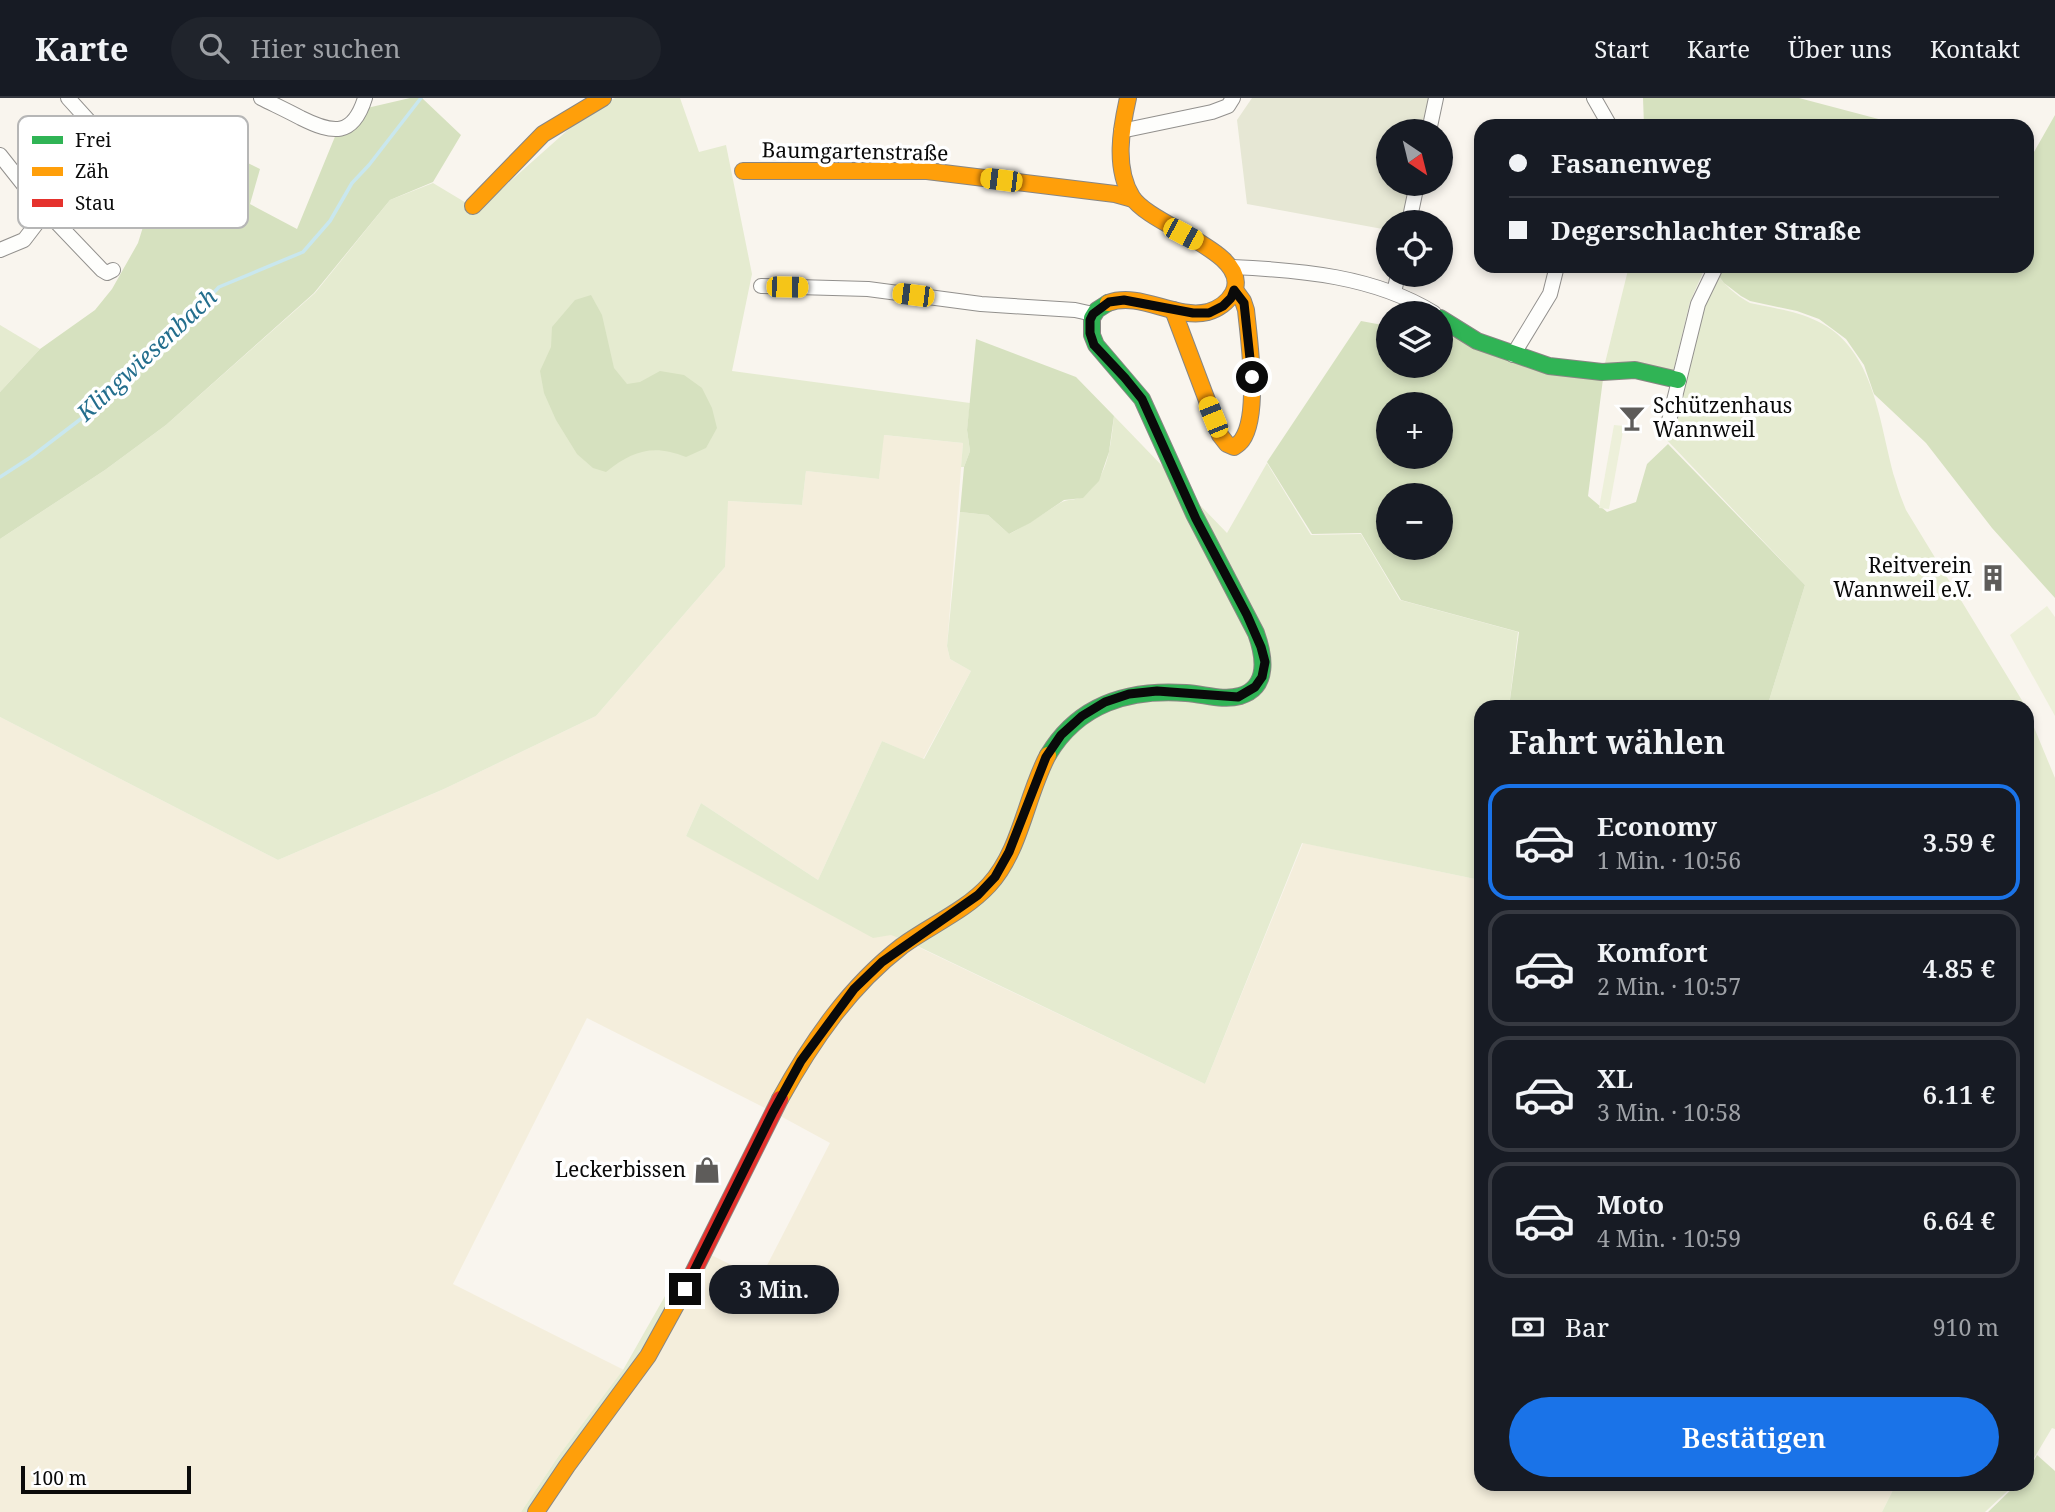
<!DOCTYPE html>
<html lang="de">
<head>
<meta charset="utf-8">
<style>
	body { margin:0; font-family:"Noto Serif",serif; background:#20242c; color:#f1f3f6; height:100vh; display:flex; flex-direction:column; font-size:26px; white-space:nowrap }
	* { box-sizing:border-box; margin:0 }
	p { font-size:23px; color:#9ea1a6 }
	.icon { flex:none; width:38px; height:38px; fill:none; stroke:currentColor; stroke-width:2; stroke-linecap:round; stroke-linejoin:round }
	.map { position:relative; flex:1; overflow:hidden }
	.drawer { position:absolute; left:1474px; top:602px; width:560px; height:791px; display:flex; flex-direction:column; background:#171b24; border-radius:21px; box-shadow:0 4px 10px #0003 }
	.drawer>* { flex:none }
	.top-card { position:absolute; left:1474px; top:21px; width:560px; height:154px; border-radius:21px; box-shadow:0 4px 10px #0003; display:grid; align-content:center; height:154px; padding:0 35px; background:#171b24 }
	.needle { width:46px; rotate:145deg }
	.controls { position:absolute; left:1376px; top:21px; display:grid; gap:14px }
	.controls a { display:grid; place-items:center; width:77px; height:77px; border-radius:50%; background:#171b24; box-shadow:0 4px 10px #0003; font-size:35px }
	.scale { position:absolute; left:21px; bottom:18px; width:170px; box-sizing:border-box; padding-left:7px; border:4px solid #0a0a0a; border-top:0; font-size:19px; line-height:24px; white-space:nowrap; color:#0a0a0a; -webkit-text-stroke:5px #fff; paint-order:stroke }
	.end { position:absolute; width:32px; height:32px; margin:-16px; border:9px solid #0a0a0a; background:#fff; box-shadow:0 0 0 4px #fff }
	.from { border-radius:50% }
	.bubble { position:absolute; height:49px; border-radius:24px; background:#171b24; box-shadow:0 4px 10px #0003; font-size:23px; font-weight:600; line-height:49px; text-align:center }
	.car { position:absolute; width:21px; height:42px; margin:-21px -10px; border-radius:9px; box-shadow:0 0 5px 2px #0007; background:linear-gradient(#f5c518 24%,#345 0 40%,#f5c518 0 76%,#345 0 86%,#f5c518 0) }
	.top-card b { display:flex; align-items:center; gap:24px; height:66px; font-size:26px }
	.top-card b+b { border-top:2px solid #363941 }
	.top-card i { width:18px; height:18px; background:#f1f3f6 }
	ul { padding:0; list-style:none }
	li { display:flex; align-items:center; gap:21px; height:116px; margin:0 14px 10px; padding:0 21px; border:4px solid #363941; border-radius:21px }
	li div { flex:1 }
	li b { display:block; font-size:26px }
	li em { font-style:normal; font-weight:600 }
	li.on { border-color:#1a73e8 }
	li>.icon { width:63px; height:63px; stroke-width:1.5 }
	h2 { padding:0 35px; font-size:32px; line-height:84px }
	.pay { display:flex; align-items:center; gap:18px; height:77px; padding:0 35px; font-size:26px }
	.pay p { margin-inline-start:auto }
	.cta { display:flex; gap:14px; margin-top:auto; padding:14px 35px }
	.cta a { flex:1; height:80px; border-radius:42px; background:#1a73e8; color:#fff; font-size:28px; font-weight:600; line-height:80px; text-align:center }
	header { display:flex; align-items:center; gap:42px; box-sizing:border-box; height:98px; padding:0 35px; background:#171b24; border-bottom:2px solid #363941 }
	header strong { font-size:33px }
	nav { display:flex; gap:38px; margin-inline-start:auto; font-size:24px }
	.search { width:490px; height:63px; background:#20242c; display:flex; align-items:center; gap:18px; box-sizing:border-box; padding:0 24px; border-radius:38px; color:#9ea1a6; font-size:26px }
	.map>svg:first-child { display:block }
	.farmland { fill:#f4eedc }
	.green { fill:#e5ebd0 }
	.forest { fill:#d6e1bf; fill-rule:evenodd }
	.cemetery { fill:#e6e7d4 }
	.pitch { fill:#edf0da }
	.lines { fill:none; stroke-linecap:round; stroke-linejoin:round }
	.stream { stroke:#c9e7ee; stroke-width:3.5 }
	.street-casing { stroke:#92908d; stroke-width:16 }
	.fast-casing { stroke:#888683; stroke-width:18 }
	.slow-casing { stroke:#888683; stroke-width:18 }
	.jam-casing { stroke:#888683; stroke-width:18 }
	.street { stroke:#fefefc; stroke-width:14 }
	.fast { stroke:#30b455; stroke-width:16 }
	.slow { stroke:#ff9f0a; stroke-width:16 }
	.jam { stroke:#e5322d; stroke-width:16 }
	.route { stroke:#0a0a0a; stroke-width:9 }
	.labels { text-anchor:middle; stroke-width:7; stroke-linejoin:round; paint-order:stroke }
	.street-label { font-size:21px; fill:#0a0a0a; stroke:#fff }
	.poi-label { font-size:21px; fill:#0a0a0a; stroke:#fff; text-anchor:end }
	.water-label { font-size:23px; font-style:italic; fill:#236e8d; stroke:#fff }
	.key { fill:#fff; stroke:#b6b6b6; stroke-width:2 }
	.key-label { font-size:19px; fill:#0a0a0a }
</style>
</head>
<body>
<header>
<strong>Karte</strong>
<div class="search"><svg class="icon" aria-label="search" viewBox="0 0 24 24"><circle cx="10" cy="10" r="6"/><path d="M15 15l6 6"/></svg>Hier suchen</div>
<nav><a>Start</a><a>Karte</a><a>Über uns</a><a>Kontakt</a></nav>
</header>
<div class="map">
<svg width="2055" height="1414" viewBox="0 0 2055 1414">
	<rect width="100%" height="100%" fill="#f9f5ee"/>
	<path class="farmland" d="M883,337L963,345L947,548L950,561L971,573L923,661L882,643L818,782L701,705L686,738L1205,986L1303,745L1480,782V1386H1896L1882,1414H536L705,1154L760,1181L830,1045L773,1014L587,920L453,1186L624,1272L560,1356L521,1414H0V619L278,762L444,691L596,618L725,469L727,403L802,407L806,373L879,381Z"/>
	<g class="green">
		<path d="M615,0H680L699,54L726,47L752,176L732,273L970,305L967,332L970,353L964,369H961L963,345L884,337L879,381L806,373L802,407L728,403L725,469L596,618L444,691L278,762L0,619V441L105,372L166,327L315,195L390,102L433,85L478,112L588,14Z"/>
		<path d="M1629,168H1703L1704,172L1690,204L1673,274L1605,265Z"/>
		<path d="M1714,173C1724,186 1735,197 1750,205C1772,210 1797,213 1817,223C1876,251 1879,327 1895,381C1898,392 1902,402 1906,412L2026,609H1767L1805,487L1665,340L1678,282Z"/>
		<path d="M0,227L40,251L0,294Z"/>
		<path d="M1114,318L1227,435L1267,365L1311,437L1361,436L1400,502L1518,534L1509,609H1480V782L1302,745L1205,986L909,844L891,837L873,840L686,738L701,705L818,782L882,643L924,661L971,573L950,561L947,548L960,414L988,417L1009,436C1027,427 1043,416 1060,405C1068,400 1079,403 1085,397C1109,378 1111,345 1114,318Z"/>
		<path d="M2026,610L2055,680V1331L2052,1330L2027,1372Z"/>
		<path d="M673,1184L685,1191L536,1414H521L560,1356L623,1272Z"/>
		<path d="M1896,1386H2015L1985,1414H1882Z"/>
	</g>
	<g class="forest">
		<path d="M410,0H422L461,37L433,84L390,102L314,195L166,327L105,372L0,441V294L40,251L95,212L112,191L138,145L174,29L260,71L250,106L297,131L341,24L367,10Z"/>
		<path d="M1643,0H1799L1905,28H1644Z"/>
		<path d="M2055,17V500L1992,430L1926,345L1874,296L1864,267L1846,241L1819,221L1797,213L1750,203L1741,198L1724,185L1711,168H2026L2027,60L2030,61Z"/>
		<path d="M591,197L602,217L614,270L627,286L640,284L660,273L684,277L702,290L712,310L717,330L706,350L686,359C654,346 633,352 606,374L593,370L577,356L556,322L544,295L540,273L551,249L552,229L575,202Z"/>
		<path d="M1361,223L1388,228V268H1440V237L1473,243L1603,281L1588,398L1607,414L1636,404L1647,366L1668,346L1805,487L1767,609H1509L1519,534L1401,502L1361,435L1312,436L1267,364ZM1388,306H1440V359H1388ZM1388,397H1440V450H1388Z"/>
		<path d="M976,241L1076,279L1114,318L1109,354L1099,383L1083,400L1064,402L1030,425L1009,436L988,417L960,414L964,369L970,353L967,332Z"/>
		<path d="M2037,1357L2055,1373V1414H1988L2017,1386H2026L2027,1375Z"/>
	</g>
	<path class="cemetery" d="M1252,0H1431L1424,33H1388V86H1413L1404,124H1388V132L1247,106L1237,22Z"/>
	<g class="pitch">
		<path d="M1614,327L1624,328L1609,411L1599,410Z"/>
		<path d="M2047,508L2055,519V618L2010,537Z"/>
	</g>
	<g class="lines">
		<path class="stream" d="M0,379L31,359L82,320L131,270L187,223L219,189L303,154L330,123L352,85L369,67L421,0"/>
		<defs>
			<g id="street">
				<path d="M68,0L126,64"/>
				<path d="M261,0C275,7 288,13 301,20C333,36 353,39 365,0"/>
				<path d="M1594,0L1610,28"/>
				<path d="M1121,33L1212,14L1228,8L1233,0"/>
				<path d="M1429,33L1436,0"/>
				<path d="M0,57L38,105L102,172L107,175L113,172"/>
				<path d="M1409,124L1417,86"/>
				<path d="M0,152L24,142L37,125L38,105"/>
				<path d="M1232,169C1300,172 1374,178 1434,215"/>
				<path d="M761,188L868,191L981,206L1075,212L1093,216"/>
				<path d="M1394,194L1398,177"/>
				<path d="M1513,257L1550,196L1557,168"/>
				<path d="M1667,331L1698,206L1714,173L1711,168"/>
			</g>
			<g id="fast">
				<path d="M1440,220L1477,243L1549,268L1602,274L1635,272L1678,282"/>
				<path d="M1048,657C1079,605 1129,591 1186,595C1204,596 1223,603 1240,598C1270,589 1264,557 1256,535L1194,416L1142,301L1096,247L1092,237V220L1097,212L1108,205"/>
			</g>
			<g id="slow">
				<path d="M743,73H927L1115,96L1133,101"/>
				<path d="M473,108L543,36L603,0"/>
				<path d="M1108,205C1141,193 1175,222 1208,214C1218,211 1228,204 1233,195C1254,155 1150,128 1132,99C1114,70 1121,31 1128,0"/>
				<path d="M1173,212L1220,337L1227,346L1234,349C1237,347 1240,345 1242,342C1260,317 1249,242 1246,212L1243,203L1235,192"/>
				<path d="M780,1001C812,943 850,888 902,848C931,827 965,813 989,787C1021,752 1026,698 1048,657"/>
				<path d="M536,1414L567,1368L648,1258L686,1189"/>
			</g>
			<path id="jam" d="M686,1189L780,1001"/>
		</defs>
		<use href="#street" class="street-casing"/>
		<use href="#fast" class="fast-casing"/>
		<use href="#slow" class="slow-casing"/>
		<use href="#jam" class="jam-casing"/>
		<use href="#street" class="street"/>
		<use href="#fast" class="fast"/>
		<use href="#slow" class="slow"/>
		<use href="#jam" class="jam"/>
	</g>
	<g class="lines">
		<path class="route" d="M685,1191L773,1014L801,963L854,891L882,864L978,797L995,779L1009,754L1046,659L1061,637L1082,618L1105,604L1129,596L1157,593L1238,599L1255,589L1262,579L1265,564L1261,549L1247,517L1196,421L1142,301L1125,280L1094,247L1090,235V222L1093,216L1109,204L1124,202L1193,215H1209L1223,208L1231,200L1234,192L1244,205L1252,279"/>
	</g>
	<defs>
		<symbol id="bar-bare" viewBox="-9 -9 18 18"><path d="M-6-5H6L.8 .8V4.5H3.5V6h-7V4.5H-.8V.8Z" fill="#5e5c5a" stroke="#fff" stroke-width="2.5" paint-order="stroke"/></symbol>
		<symbol id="building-bare" viewBox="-9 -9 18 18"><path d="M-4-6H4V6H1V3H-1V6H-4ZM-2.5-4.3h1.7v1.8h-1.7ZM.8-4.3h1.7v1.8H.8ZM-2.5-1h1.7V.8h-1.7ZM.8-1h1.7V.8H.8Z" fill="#5e5c5a" stroke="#fff" stroke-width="2.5" paint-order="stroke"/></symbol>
		<symbol id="shop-bare" viewBox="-9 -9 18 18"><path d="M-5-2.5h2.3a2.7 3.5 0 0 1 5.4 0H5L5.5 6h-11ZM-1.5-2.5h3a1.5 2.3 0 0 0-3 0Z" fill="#5e5c5a" stroke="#fff" stroke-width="2.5" paint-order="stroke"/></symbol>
	</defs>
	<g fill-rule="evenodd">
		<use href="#bar-bare" x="1613" y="301" width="38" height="38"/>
		<use href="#building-bare" x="1974" y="461" width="38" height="38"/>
		<use href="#shop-bare" x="688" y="1053" width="38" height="38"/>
	</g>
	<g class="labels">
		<g class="street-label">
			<text transform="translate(855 54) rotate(1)" y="7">Baumgartenstraße</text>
		</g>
		<g class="poi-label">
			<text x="1653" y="315" text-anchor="start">Schützenhaus<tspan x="1653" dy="24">Wannweil</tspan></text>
			<text x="1972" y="475">Reitverein<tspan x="1972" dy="24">Wannweil e.V.</tspan></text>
			<text x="686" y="1079">Leckerbissen</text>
		</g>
		<g class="water-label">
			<text transform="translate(147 257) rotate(-43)" y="8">Klingwiesenbach</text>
		</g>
	</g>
	<rect x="18" y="18" width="230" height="112" rx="10" class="key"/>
	<rect x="32" y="38" width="31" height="8" fill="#30b455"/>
	<rect x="32" y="69" width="31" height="9" fill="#ff9f0a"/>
	<rect x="32" y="101" width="31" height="8" fill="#e5322d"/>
	<g class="key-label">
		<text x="75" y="49">Frei</text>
		<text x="75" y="80">Zäh</text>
		<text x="75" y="112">Stau</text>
	</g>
</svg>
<div class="controls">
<a><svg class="needle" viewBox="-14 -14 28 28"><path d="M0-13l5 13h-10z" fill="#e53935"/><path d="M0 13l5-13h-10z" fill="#9ea1a6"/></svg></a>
<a><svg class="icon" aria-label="locate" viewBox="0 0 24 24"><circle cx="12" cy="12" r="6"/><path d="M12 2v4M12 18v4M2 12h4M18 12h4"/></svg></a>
<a><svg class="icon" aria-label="layers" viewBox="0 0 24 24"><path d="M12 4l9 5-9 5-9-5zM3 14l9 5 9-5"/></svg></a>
<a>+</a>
<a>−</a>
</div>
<div class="scale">100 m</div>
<i class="end from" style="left:1252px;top:279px"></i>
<i class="end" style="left:685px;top:1191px"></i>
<div class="bubble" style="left:709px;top:1167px;width:130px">3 Min.</div>
<i class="car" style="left:1001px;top:82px;rotate:277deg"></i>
<i class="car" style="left:1183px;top:136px;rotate:118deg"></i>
<i class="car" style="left:787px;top:189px;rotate:91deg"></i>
<i class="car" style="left:913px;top:197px;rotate:277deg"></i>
<i class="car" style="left:1213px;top:319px;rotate:338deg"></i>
<div class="top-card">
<b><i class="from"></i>Fasanenweg</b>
<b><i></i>Degerschlachter Straße</b>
</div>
<section class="drawer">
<h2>Fahrt wählen</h2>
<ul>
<li class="on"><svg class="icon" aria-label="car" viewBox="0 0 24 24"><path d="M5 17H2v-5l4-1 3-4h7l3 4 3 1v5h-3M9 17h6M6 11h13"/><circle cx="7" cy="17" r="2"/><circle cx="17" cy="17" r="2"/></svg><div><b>Economy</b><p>1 Min. · 10:56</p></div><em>3.59 €</em></li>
<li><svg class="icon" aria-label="car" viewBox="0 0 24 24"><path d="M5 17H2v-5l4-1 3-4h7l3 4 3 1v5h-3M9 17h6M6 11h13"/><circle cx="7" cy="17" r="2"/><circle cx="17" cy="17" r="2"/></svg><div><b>Komfort</b><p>2 Min. · 10:57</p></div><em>4.85 €</em></li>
<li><svg class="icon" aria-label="car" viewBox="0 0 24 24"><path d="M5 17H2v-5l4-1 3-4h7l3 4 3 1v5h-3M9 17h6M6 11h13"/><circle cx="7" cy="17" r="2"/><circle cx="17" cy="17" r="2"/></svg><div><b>XL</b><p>3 Min. · 10:58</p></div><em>6.11 €</em></li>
<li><svg class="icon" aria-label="car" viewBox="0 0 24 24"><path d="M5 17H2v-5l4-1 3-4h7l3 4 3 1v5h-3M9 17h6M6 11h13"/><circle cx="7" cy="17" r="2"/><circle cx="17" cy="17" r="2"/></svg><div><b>Moto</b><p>4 Min. · 10:59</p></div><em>6.64 €</em></li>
</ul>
<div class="pay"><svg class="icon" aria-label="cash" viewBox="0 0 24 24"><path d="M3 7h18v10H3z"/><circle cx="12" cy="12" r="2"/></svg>Bar<p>910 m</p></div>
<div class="cta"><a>Bestätigen</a></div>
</section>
</div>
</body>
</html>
